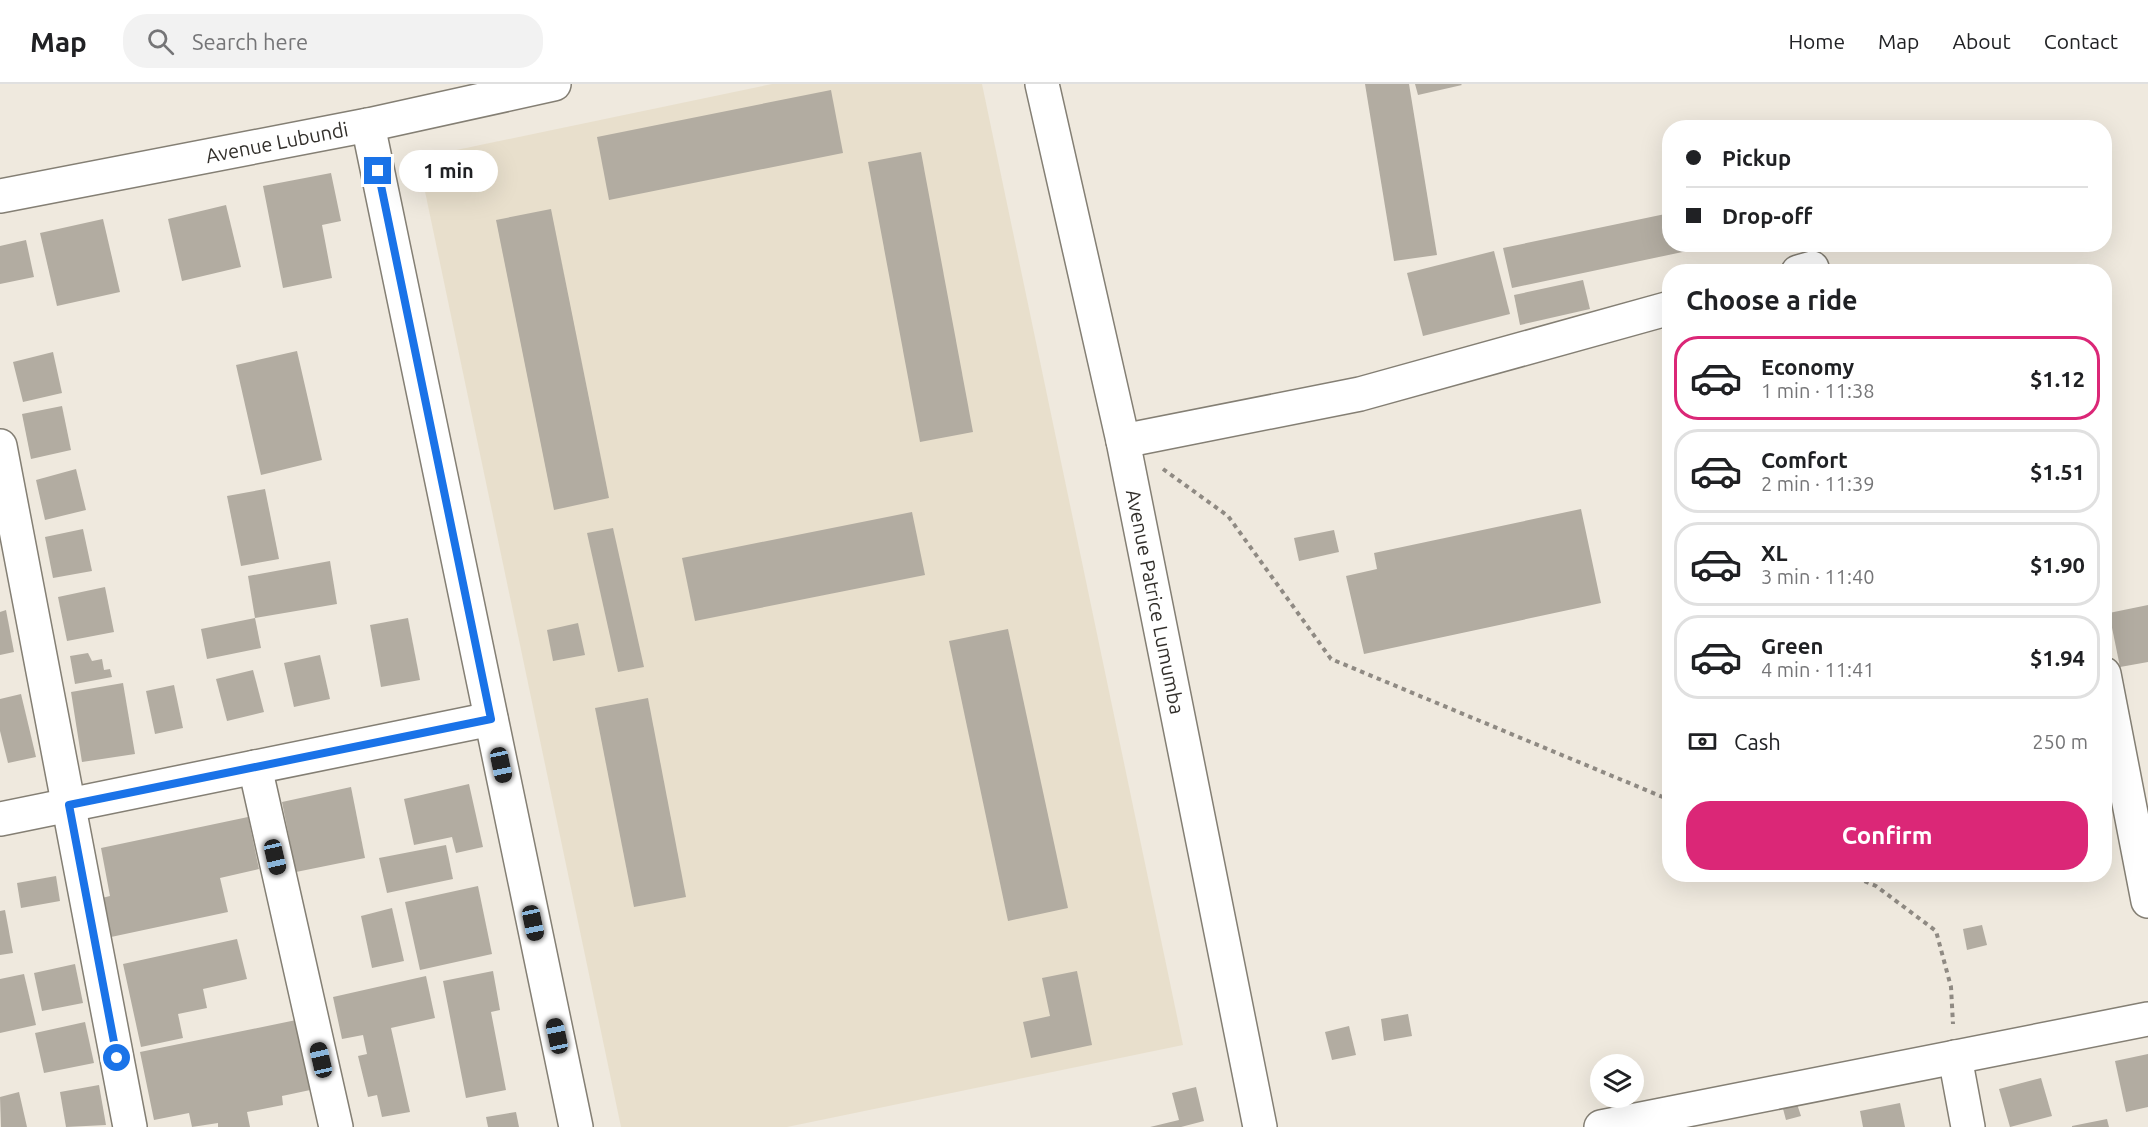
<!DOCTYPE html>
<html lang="en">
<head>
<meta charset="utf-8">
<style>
	body { margin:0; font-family:Ubuntu,sans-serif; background:#f2f2f2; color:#202124; height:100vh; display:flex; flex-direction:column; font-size:22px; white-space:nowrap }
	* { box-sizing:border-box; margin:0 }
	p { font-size:20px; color:#757577 }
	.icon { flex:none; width:33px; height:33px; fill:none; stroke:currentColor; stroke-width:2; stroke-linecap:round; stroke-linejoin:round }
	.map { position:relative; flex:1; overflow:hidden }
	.details { position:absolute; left:1662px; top:180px; width:450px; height:618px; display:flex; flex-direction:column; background:#fff; border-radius:24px; box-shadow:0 6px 24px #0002 }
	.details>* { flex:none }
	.top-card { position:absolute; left:1662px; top:36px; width:450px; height:132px; border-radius:24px; box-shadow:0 6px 24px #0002; display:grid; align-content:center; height:132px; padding:0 24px; background:#fff }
	.fabs { position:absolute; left:1590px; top:970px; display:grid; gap:12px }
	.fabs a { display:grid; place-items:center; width:54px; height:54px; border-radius:50%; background:#fff; box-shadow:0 6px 24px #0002; font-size:30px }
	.end { position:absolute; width:27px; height:27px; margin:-14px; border:8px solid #1a73e8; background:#fff; box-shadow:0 0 0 3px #fff }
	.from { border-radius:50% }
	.bubble { position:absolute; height:42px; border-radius:21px; background:#fff; box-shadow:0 6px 24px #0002; font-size:20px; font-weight:700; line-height:42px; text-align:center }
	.car { position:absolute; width:18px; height:36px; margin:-18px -9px; border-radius:8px; box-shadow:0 0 4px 2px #0007; background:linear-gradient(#222 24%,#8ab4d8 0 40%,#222 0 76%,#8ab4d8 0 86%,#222 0) }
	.top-card b { display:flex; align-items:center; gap:21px; height:57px; font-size:22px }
	.top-card b+b { border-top:2px solid #e0e0e0 }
	.top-card i { width:15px; height:15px; background:#202124 }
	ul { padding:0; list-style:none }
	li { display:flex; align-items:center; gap:18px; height:84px; margin:0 12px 9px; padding:0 12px; border:3px solid #e0e0e0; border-radius:24px }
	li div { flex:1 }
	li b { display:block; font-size:22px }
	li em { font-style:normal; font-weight:700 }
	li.current { border-color:#db2777 }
	li>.icon { width:54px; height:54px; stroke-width:1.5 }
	h2 { padding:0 24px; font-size:27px; line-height:72px }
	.pay { display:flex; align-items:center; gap:15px; height:66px; padding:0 24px; font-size:22px }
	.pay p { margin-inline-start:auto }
	.button { display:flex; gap:12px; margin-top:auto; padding:12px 24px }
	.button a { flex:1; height:69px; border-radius:24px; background:#db2777; color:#fff; font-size:24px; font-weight:700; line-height:69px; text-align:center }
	header { display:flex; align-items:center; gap:36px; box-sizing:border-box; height:84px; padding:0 30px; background:#fff; border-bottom:2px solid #e0e0e0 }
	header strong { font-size:28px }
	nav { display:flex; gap:33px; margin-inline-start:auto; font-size:21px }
	.search { width:420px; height:54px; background:#f2f2f2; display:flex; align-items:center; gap:15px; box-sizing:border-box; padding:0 21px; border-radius:24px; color:#757577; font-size:22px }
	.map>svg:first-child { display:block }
	.built { fill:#e8dfcc }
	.building { fill:#b2aca1 }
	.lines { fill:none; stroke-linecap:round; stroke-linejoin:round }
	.minor-casing { stroke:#847f74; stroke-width:36 }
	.path { stroke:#8f8a83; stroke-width:4; stroke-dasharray:4.5 4.5; stroke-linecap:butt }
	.minor { stroke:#fff; stroke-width:33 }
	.route { stroke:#1a73e8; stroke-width:8 }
	.labels { text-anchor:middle; stroke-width:4.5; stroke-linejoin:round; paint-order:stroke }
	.street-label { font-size:20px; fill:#322f2b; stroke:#fdf7eb }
</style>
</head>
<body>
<header>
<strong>Map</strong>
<div class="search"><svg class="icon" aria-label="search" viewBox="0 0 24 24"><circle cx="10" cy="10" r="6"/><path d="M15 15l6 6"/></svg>Search here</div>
<nav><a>Home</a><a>Map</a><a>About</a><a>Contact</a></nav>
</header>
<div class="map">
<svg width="2148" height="1043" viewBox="0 0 2148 1043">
	<rect width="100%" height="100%" fill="#efe9de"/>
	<path class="built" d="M772,0H982L1183,961L787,1043H621L418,74Z"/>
	<g class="building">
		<path d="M1365,0H1409L1437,171L1394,177Z"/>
		<path d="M1415,0H1461L1462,1L1418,11Z"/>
		<path d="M831,6L843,69L609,116L597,53Z"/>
		<path d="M921,68L973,348L920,358L868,78Z"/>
		<path d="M331,89L341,137L322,141L332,194L283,204L263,102Z"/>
		<path d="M226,121L241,183L182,197L168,135Z"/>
		<path d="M551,125L609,414L554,426L496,136Z"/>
		<path d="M1670,129V160L1711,162L1512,204L1503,164Z"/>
		<path d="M103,135L120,208L57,222L40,149Z"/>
		<path d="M26,156L34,193L0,200V162Z"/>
		<path d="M1494,167L1510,230L1423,252L1407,189Z"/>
		<path d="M1583,196L1590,225L1520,241L1514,211Z"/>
		<path d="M297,267L322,376L261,391L236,281Z"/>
		<path d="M53,268L62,309L23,318L13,278Z"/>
		<path d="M62,322L71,366L31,375L22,330Z"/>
		<path d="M76,385L86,426L45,436L36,396Z"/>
		<path d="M265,405L279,475L241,482L227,412Z"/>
		<path d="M1581,425L1601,519L1364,570L1346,492L1377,485L1374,469Z"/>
		<path d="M912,428L925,491L695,537L682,474Z"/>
		<path d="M613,444L644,583L618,588L587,449Z"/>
		<path d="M83,445L92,487L53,494L45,453Z"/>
		<path d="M1334,446L1339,468L1299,477L1294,454Z"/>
		<path d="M330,477L337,520L255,534L248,492Z"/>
		<path d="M105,503L114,548L67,557L58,513Z"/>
		<path d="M2148,521V578L2120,583L2109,529Z"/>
		<path d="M6,526L14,568L0,571V528Z"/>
		<path d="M255,534L261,564L207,575L201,545Z"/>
		<path d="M408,534L420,596L381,603L370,541Z"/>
		<path d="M578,539L585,571L553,577L547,546Z"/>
		<path d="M1008,545L1068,824L1008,837L949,557Z"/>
		<path d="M88,569L92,577L102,575L104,586L110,585L112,593L75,600L70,572Z"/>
		<path d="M320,571L330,615L294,623L284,579Z"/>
		<path d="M253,586L264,628L227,637L216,595Z"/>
		<path d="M123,599L135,670L82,678L71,608Z"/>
		<path d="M174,601L183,644L155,650L146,607Z"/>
		<path d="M21,610L36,673L8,679L0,647V615Z"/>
		<path d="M648,614L686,813L634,823L595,624Z"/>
		<path d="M469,700L483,763L456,769L452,753L414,761L404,715Z"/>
		<path d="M351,703L365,774L296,788L282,718Z"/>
		<path d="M248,733L259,785L220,794L228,828L111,853L102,814L110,812L101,764Z"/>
		<path d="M446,761L453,795L387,809L379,774Z"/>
		<path d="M56,792L60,817L21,824L17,799Z"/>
		<path d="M478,802L492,870L420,886L405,818Z"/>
		<path d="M392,824L404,877L372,884L361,832Z"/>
		<path d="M5,826L13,869L0,871V827Z"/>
		<path d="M1982,841L1987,861L1967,866L1963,845Z"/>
		<path d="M237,855L247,895L203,905L207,924L178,930L183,954L141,963L123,880Z"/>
		<path d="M75,880L83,919L42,927L34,889Z"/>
		<path d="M493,887L500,926L491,928L506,1006L466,1014L443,897Z"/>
		<path d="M1077,887L1092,961L1031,974L1023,938L1050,932L1042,894Z"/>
		<path d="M24,890L36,941L0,949V895Z"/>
		<path d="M426,892L435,934L391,944L410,1028L382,1033L377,1011L368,1013L358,972L367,970L363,951L342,955L333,913Z"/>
		<path d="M1408,930L1412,952L1384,957L1381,935Z"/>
		<path d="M301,935L315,1005L282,1012L283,1021L247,1028L250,1043H218V1039L192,1043L189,1029L154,1036L140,968Z"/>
		<path d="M85,938L94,979L44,989L35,949Z"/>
		<path d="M1349,942L1356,971L1332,976L1325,948Z"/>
		<path d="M2148,970V1023L2126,1028L2115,977Z"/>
		<path d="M2041,994L2052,1032L2010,1043L1999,1005Z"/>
		<path d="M99,1001L106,1041L66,1043L60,1008Z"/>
		<path d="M1196,1003L1204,1037L1181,1043H1150L1179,1036L1172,1009Z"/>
		<path d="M19,1008L27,1043H1L0,1013Z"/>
		<path d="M1796,1017L1801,1032L1786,1036L1782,1021Z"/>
		<path d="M1900,1019L1905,1043H1863L1860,1027Z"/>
		<path d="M516,1028L519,1043H488L486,1033Z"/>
		<path d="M2107,1035L2109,1043H2072V1042Z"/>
	</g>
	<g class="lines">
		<defs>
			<g id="minor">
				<path id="s1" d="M1042,0L1123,357L1260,1043"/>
				<path d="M368,41L576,1043"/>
				<path id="s2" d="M0,112L368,41L554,0"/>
				<path d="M1798,188L1812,184"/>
				<path d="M1123,357L1360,310L1670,224"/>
				<path d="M0,362L130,1043"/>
				<path d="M2104,590L2148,817"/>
				<path d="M255,683L336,1043"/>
				<path d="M0,735L491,635"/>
				<path d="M1955,973L1968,1043"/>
				<path d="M1601,1043L2148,935"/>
			</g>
		</defs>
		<use href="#minor" class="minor-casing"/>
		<g class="path">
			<path d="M1163,385L1228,432L1331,575L1670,716"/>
			<path d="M1848,790L1876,802L1936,847L1951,903L1953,940"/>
		</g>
		<use href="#minor" class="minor"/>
	</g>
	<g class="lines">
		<path class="route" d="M117,974L69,721L491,635L378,87"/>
	</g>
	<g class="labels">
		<g class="street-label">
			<text dy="7" stroke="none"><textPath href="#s2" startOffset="282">Avenue Lubundi</textPath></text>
			<text dy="7" stroke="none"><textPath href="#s1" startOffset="530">Avenue Patrice Lumumba</textPath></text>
		</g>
	</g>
</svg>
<div class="fabs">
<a><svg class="icon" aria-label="layers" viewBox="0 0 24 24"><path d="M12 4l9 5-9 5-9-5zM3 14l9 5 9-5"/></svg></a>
</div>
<i class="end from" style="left:117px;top:974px"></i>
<i class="end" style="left:378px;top:87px"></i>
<div class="bubble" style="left:399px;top:66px;width:99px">1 min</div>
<i class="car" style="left:501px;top:681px;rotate:168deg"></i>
<i class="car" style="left:275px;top:773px;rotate:167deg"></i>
<i class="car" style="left:533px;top:839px;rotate:168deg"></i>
<i class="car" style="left:557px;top:952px;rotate:348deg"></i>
<i class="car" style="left:321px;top:976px;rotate:347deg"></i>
<div class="top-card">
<b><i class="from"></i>Pickup</b>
<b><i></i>Drop-off</b>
</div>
<section class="details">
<h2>Choose a ride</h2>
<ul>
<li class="current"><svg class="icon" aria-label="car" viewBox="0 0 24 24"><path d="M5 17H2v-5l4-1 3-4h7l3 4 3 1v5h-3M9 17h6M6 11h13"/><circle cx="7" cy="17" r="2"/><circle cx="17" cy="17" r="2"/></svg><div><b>Economy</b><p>1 min · 11:38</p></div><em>$1.12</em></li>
<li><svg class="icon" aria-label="car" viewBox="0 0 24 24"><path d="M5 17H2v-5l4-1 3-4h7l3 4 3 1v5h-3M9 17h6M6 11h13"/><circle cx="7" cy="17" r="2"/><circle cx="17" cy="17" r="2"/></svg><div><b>Comfort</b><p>2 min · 11:39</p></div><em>$1.51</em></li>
<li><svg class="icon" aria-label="car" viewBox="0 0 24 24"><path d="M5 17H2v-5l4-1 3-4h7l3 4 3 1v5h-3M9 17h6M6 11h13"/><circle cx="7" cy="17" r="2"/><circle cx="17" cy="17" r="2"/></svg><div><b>XL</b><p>3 min · 11:40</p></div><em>$1.90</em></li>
<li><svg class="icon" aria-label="car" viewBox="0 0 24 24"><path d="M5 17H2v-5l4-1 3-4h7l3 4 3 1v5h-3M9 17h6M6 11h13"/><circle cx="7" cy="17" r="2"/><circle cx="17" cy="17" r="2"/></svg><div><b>Green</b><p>4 min · 11:41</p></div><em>$1.94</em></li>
</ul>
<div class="pay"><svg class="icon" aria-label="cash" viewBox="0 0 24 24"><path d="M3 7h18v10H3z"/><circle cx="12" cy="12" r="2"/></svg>Cash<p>250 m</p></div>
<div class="button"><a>Confirm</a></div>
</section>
</div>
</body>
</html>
